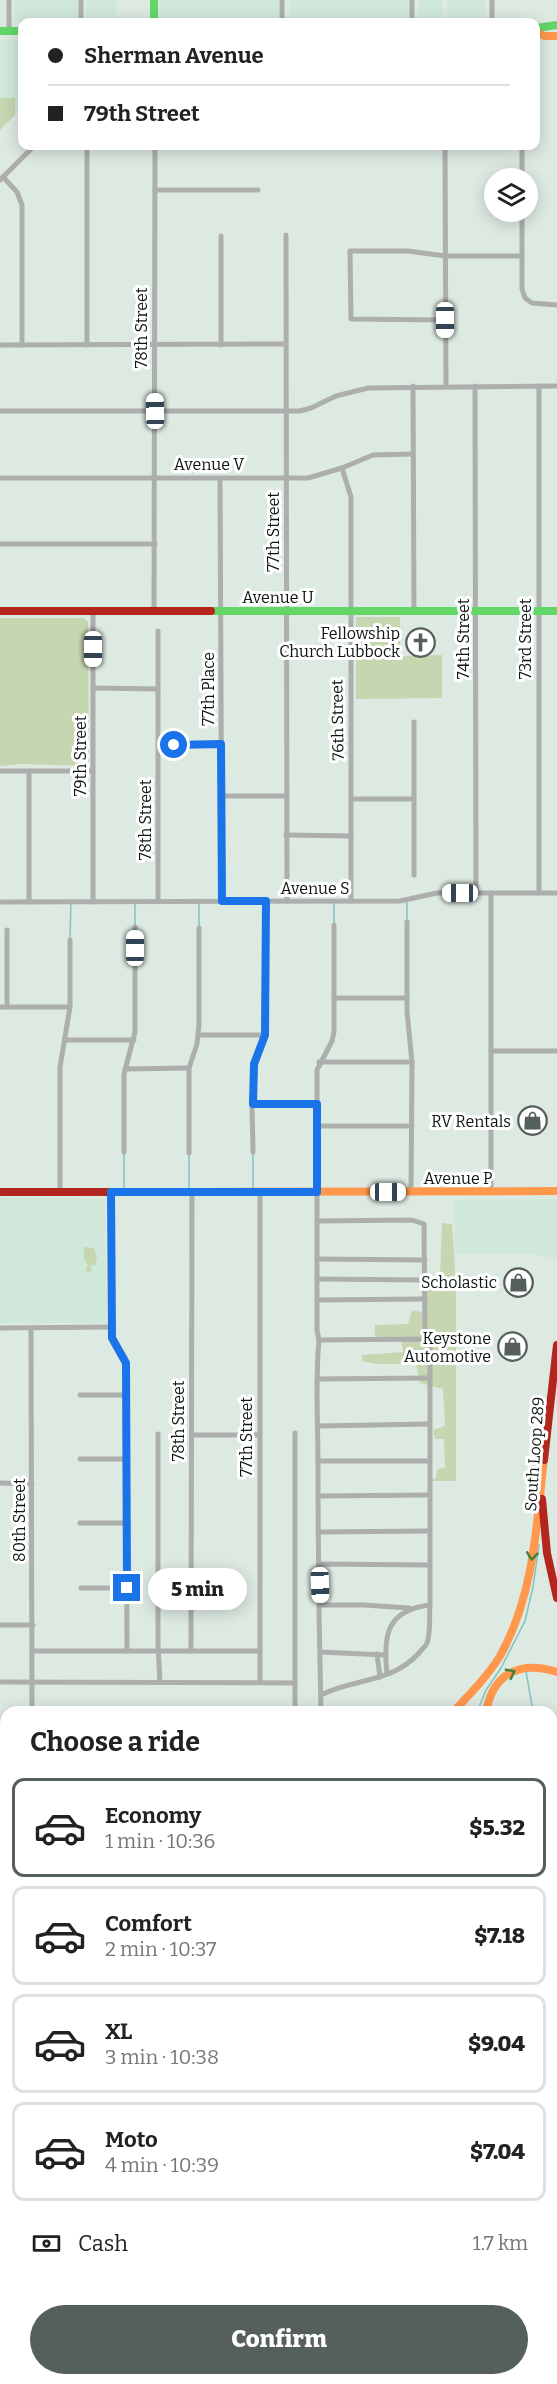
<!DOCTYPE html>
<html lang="en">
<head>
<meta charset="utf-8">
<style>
	body { margin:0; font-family:Bitter,serif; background:#f6f6f6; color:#222; height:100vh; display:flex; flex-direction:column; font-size:22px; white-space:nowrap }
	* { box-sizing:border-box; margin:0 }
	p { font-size:20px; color:#767676 }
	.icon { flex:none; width:33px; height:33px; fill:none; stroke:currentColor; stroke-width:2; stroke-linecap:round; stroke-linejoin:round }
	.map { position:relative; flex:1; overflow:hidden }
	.drawer { position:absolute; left:0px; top:1706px; width:558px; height:680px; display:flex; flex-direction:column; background:#fff; border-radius:18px 18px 0 0; box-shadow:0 3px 15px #0003 }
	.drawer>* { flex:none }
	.banner { position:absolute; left:18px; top:18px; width:522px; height:132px; border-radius:12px; box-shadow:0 3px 15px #0003; display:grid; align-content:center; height:132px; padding:0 30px; background:#fff }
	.tools { position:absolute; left:484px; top:168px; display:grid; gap:12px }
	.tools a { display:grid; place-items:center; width:54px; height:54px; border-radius:50%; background:#fff; box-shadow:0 3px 15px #0003; font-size:30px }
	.end { position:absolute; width:27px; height:27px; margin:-14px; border:8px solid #1a73e8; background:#fff; box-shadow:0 0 0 3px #fff }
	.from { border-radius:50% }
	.bubble { position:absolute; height:42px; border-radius:21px; background:#fff; box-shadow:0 3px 15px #0003; font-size:20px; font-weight:800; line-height:42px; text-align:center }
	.car { position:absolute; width:18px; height:36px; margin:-18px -9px; border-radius:8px; box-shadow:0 0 4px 2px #0007; background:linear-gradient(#fff 24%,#345 0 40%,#fff 0 76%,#345 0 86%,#fff 0) }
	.banner b { display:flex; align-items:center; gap:21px; height:57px; font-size:22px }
	.banner b+b { border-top:2px solid #e0e0e0 }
	.banner i { width:15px; height:15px; background:#222 }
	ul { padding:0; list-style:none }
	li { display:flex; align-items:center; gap:18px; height:99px; margin:0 12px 9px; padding:0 18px; border:3px solid #e0e0e0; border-radius:12px }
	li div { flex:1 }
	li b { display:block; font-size:22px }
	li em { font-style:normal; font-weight:800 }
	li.selected { border-color:#55605a }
	li>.icon { width:54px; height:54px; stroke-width:1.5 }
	h2 { padding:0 30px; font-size:27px; line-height:72px }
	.pay { display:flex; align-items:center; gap:15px; height:66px; padding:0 30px; font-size:22px }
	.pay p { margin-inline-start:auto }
	.button { display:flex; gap:12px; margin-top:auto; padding:12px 30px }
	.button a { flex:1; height:69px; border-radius:36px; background:#55605a; color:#fff; font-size:24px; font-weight:800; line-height:69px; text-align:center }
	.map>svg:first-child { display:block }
	.built { fill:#d0e8da }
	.green { fill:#c6d6b1 }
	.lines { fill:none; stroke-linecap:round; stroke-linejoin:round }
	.stream { stroke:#82c3c2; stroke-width:1.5 }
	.street { stroke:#acafac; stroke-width:5 }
	.fast { stroke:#63d668; stroke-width:8 }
	.slow { stroke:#ff974d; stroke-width:8 }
	.jam { stroke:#b3261e; stroke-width:8 }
	.oneway { stroke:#3c7f40 }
	.route { stroke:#1a73e8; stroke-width:8 }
	.labels { text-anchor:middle; stroke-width:6; stroke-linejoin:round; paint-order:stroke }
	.street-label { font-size:16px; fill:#0c1510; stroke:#fff }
	.poi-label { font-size:16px; fill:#0c1510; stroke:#fff; text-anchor:end }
</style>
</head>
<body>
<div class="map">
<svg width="557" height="2384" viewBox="0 0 557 2384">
	<rect width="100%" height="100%" fill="#ddeae2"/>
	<g class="built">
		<path d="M14,0H78V18L73,21H17L14,17Z"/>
		<path d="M86,0H116V21L88,20L86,16Z"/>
		<path d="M159,0H279V16L273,21H164L159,17Z"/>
		<path d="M290,0H409V20L290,21Z"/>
		<rect x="419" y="0" width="23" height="17"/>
		<rect x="447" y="0" width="38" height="17"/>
		<path d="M0,40H22V107L15,115L14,98H0Z"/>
		<path d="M0,1197L105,1199L107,1318L104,1323H0Z"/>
		<path d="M557,1199V1259L532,1254H455L454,1203L458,1200Z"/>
	</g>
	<g class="green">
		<path d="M0,98H15V115L0,130Z"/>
		<path d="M356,617H400V656L442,655V698L356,699Z"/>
		<path d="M0,618H84L88,622L89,762L84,766L22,764L0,766Z"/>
		<path d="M442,1223L452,1224L456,1283V1481H429L436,1478L437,1469L445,1468L444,1439H435L433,1430L445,1426L443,1389L420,1383L416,1364H376L362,1361V1355L403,1352L401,1337H375V1325L408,1324L412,1310L425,1313V1278L440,1276Z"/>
		<path d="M84,1247L94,1248L97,1258L95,1265H90L92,1270L89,1273L85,1270L88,1265L84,1259Z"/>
	</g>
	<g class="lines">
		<g class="stream">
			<path d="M135,902V925"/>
			<path d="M407,920V900"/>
			<path d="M334,924V902"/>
			<path d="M199,927V902"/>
			<path d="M70,937L71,902"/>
			<path d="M124,1154V1188"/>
			<path d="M189,1154V1188"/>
			<path d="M253,1154V1188"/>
			<path d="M526,1671L533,1712"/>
			<path d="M477,1712L486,1690L501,1668L525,1621L533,1587L539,1545"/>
		</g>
		<g class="street">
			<path d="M9,0V31"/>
			<path d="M81,0V22"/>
			<path d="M412,0V22"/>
			<path d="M492,0V22"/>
			<path d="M282,22V0"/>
			<path d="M87,146V345"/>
			<path d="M445,146L446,386"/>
			<path d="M522,146V178"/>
			<path d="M3,177L17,192L22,205V345"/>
			<path d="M0,180L34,146"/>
			<path d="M155,190H258"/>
			<path d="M522,212V289L525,298L532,303L557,305"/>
			<path d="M286,235L287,901"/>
			<path d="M445,320L351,319L350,251H408L445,256H522"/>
			<path d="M0,345L286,344"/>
			<path d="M221,345V236"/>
			<path d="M413,386L414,611"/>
			<path d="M475,386L476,893"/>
			<path d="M0,411H300L311,408L336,396L368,388L557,386"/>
			<path d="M342,468L351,497V901"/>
			<path d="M0,478H308L342,468L373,455L413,454"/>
			<path d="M220,478L222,901"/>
			<path d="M0,544H155"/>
			<path d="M93,611V902"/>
			<path d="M154,611L155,146"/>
			<path d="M158,631V901"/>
			<path d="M93,688L158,689"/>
			<path d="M414,722V875"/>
			<path d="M158,745L221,744"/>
			<path d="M0,771H93"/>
			<path d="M29,771V902"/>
			<path d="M222,796H286"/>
			<path d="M351,799H414"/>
			<path d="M286,835L351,836"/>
			<path d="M539,893V386"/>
			<path d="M0,902L400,901L437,893H557"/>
			<path d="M407,922V1012L412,1062L411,1192"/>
			<path d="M7,930V1007"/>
			<path d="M334,998H407"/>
			<path d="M0,1007H70"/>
			<path d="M199,1035H265"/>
			<path d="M65,1040H134"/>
			<path d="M491,1051H557"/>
			<path d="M319,1062H412"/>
			<path d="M125,1069L189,1068"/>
			<path d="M253,1104H317"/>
			<path d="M317,1126H412"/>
			<path d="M124,1152V1074L135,1032V927"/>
			<path d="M253,1152C253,1125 250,1097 254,1070C256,1054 264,1041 265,1024V901"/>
			<path d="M189,1153V1068L197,1044L199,1025V928"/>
			<path d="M60,1192V1067L70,1007V940"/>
			<path d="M111,1192L112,1338L126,1363L127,1651"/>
			<path d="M260,1192V1682"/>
			<path d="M491,1192V893"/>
			<path d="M317,1221L412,1220L424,1224L425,1339"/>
			<path d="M317,1259L425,1260"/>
			<path d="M317,1279L425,1280"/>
			<path d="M317,1300L425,1299"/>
			<path d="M0,1328L111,1327"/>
			<path d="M31,1328L32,1712"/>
			<path d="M319,1340L317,1330V1070L332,1041L334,1032V925"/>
			<path d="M318,1379L430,1378"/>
			<path d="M80,1395H126"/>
			<path d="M318,1426L429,1424"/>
			<path d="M158,1434V1645L160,1682"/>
			<path d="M192,1435H259"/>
			<path d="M80,1459H126"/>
			<path d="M318,1461H428"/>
			<path d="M0,1483L32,1484"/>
			<path d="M318,1496L428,1495"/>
			<path d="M80,1523H126"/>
			<path d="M318,1532L429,1531"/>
			<path d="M319,1564L429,1565"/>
			<path d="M81,1588H127"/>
			<path d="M320,1605H364L409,1608"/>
			<path d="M0,1625H33"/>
			<path d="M33,1651H260"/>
			<path d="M191,1651L192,1192"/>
			<path d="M320,1652L385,1655"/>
			<path d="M377,1654L380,1677"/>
			<path d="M387,1674C383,1636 386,1610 430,1605"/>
			<path d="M0,1682L295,1683"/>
			<path d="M321,1695C353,1678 391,1684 419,1653C421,1650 426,1646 427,1643C431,1632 429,1616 430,1605V1345L425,1339L319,1340C315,1381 318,1423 318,1464C318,1546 319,1629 321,1712"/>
			<path d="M295,1712V1433"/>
			<path d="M0,1919H6"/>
			<path d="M0,2063H6"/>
			<path d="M0,2208H6"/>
			<path d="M552,2352H557"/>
			<path d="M0,2354H6"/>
			<path d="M375,2379V2384"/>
			<path d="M303,2384V2379"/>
			<path d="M448,2384V2379"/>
		</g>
		<g class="fast">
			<path d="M154,0V22"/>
			<path d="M536,28L557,25"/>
			<path d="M0,31H22"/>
			<path d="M211,611H557"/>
			<path d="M552,1761H557"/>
			<path d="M0,1771H6"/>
			<path d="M0,1791H6"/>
			<path d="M0,1824H6"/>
			<path d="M552,1909L557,1907"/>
		</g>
		<g class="slow">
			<path d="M536,32L544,36H557"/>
			<path d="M194,1192L557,1191"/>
			<path d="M453,1712C470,1694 487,1677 500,1656C534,1596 537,1523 544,1456"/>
			<path d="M486,1712C493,1673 520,1660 557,1672"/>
			<path d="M552,1798L557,1797"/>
			<path d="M0,1806H6"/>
			<path d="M552,1817H557"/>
			<path d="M552,2005L557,2017"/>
		</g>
		<g class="jam">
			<path d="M0,611H211"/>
			<path d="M0,1192H194"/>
			<path d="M544,1460L557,1345"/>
			<path d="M542,1499L547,1553L557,1598"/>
			<path d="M552,1780H557"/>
		</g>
	</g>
	<defs><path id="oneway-chevron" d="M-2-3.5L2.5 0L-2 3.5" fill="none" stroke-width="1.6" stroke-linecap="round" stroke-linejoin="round" transform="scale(1.5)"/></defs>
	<g class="oneway">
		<use href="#oneway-chevron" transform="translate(532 1556) rotate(97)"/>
		<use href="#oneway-chevron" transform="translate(511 1673) rotate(-28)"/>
	</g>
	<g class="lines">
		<path class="route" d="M127,1588L126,1363L112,1338L111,1192H317V1104H253L254,1064L265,1035L266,901H222L221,744L174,745"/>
	</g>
	<defs>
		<symbol id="church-ring" viewBox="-11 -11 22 22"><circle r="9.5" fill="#fff" stroke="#55605a" stroke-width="1.5"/><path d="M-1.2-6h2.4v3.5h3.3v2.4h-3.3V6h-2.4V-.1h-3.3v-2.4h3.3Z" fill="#55605a"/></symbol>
		<symbol id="shop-ring" viewBox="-11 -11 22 22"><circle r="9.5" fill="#fff" stroke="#55605a" stroke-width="1.5"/><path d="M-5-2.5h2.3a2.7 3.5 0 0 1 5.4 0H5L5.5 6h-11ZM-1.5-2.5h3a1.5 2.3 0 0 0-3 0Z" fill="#55605a"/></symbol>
	</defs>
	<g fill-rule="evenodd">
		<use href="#church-ring" x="404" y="626" width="33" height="33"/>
		<use href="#shop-ring" x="516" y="1104" width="33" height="33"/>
		<use href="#shop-ring" x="502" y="1266" width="33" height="33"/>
		<use href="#shop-ring" x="496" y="1330" width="33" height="33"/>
	</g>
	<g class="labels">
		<g class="street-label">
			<text transform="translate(141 328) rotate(-90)" y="6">78th Street</text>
			<text x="209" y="470">Avenue V</text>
			<text transform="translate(273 532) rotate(-90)" y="6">77th Street</text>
			<text x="278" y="603">Avenue U</text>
			<text transform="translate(463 639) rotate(-90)" y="6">74th Street</text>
			<text transform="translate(525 639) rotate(-90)" y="6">73rd Street</text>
			<text transform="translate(208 689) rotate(-90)" y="6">77th Place</text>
			<text transform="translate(337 720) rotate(-91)" y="6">76th Street</text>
			<text transform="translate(80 756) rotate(-90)" y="6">79th Street</text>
			<text transform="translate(145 820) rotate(-90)" y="6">78th Street</text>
			<text x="315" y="894">Avenue S</text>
			<text x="458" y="1184">Avenue P</text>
			<text transform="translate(178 1421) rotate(-90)" y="6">78th Street</text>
			<text transform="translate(246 1437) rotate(-90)" y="6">77th Street</text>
			<text transform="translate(534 1454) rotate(-86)" y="6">South Loop 289</text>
			<text transform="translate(19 1520) rotate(-90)" y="6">80th Street</text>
		</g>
		<g class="poi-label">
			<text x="400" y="639">Fellowship<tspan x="400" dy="18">Church Lubbock</tspan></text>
			<text x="511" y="1127">RV Rentals</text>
			<text x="497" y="1288">Scholastic</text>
			<text x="491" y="1344">Keystone<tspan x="491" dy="18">Automotive</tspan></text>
		</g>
	</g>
</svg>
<div class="tools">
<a><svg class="icon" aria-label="layers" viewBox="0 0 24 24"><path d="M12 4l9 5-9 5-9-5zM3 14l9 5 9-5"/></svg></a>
</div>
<i class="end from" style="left:174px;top:745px"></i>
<i class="end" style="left:127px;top:1588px"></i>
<div class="bubble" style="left:148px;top:1568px;width:99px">5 min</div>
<i class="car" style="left:445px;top:320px;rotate:180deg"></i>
<i class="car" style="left:155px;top:411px;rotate:359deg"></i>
<i class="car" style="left:93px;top:649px;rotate:180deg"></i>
<i class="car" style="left:460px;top:893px;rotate:270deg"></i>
<i class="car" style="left:135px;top:948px;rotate:0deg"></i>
<i class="car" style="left:388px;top:1192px;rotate:90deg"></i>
<i class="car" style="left:320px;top:1585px;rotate:178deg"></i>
<div class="banner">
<b><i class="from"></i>Sherman Avenue</b>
<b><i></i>79th Street</b>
</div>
<section class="drawer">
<h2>Choose a ride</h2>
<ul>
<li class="selected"><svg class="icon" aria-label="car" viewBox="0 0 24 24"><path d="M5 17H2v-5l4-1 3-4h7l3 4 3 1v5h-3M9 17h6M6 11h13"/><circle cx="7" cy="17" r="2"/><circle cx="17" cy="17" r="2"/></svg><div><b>Economy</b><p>1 min · 10:36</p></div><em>$5.32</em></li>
<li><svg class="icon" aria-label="car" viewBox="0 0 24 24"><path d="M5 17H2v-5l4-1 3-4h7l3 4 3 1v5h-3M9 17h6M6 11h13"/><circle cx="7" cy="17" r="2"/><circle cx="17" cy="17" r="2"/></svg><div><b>Comfort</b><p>2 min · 10:37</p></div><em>$7.18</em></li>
<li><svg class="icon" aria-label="car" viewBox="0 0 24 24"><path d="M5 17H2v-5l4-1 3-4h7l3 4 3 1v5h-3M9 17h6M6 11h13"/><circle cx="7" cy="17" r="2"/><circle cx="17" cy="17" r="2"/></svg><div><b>XL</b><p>3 min · 10:38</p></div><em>$9.04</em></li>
<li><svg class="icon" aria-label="car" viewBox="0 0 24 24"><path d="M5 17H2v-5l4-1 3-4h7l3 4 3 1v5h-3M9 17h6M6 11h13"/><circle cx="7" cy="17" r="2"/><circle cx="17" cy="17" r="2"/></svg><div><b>Moto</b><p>4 min · 10:39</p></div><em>$7.04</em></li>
</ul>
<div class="pay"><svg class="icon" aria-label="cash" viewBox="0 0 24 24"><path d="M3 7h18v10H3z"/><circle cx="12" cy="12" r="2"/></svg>Cash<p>1.7 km</p></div>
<div class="button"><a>Confirm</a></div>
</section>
</div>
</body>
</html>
